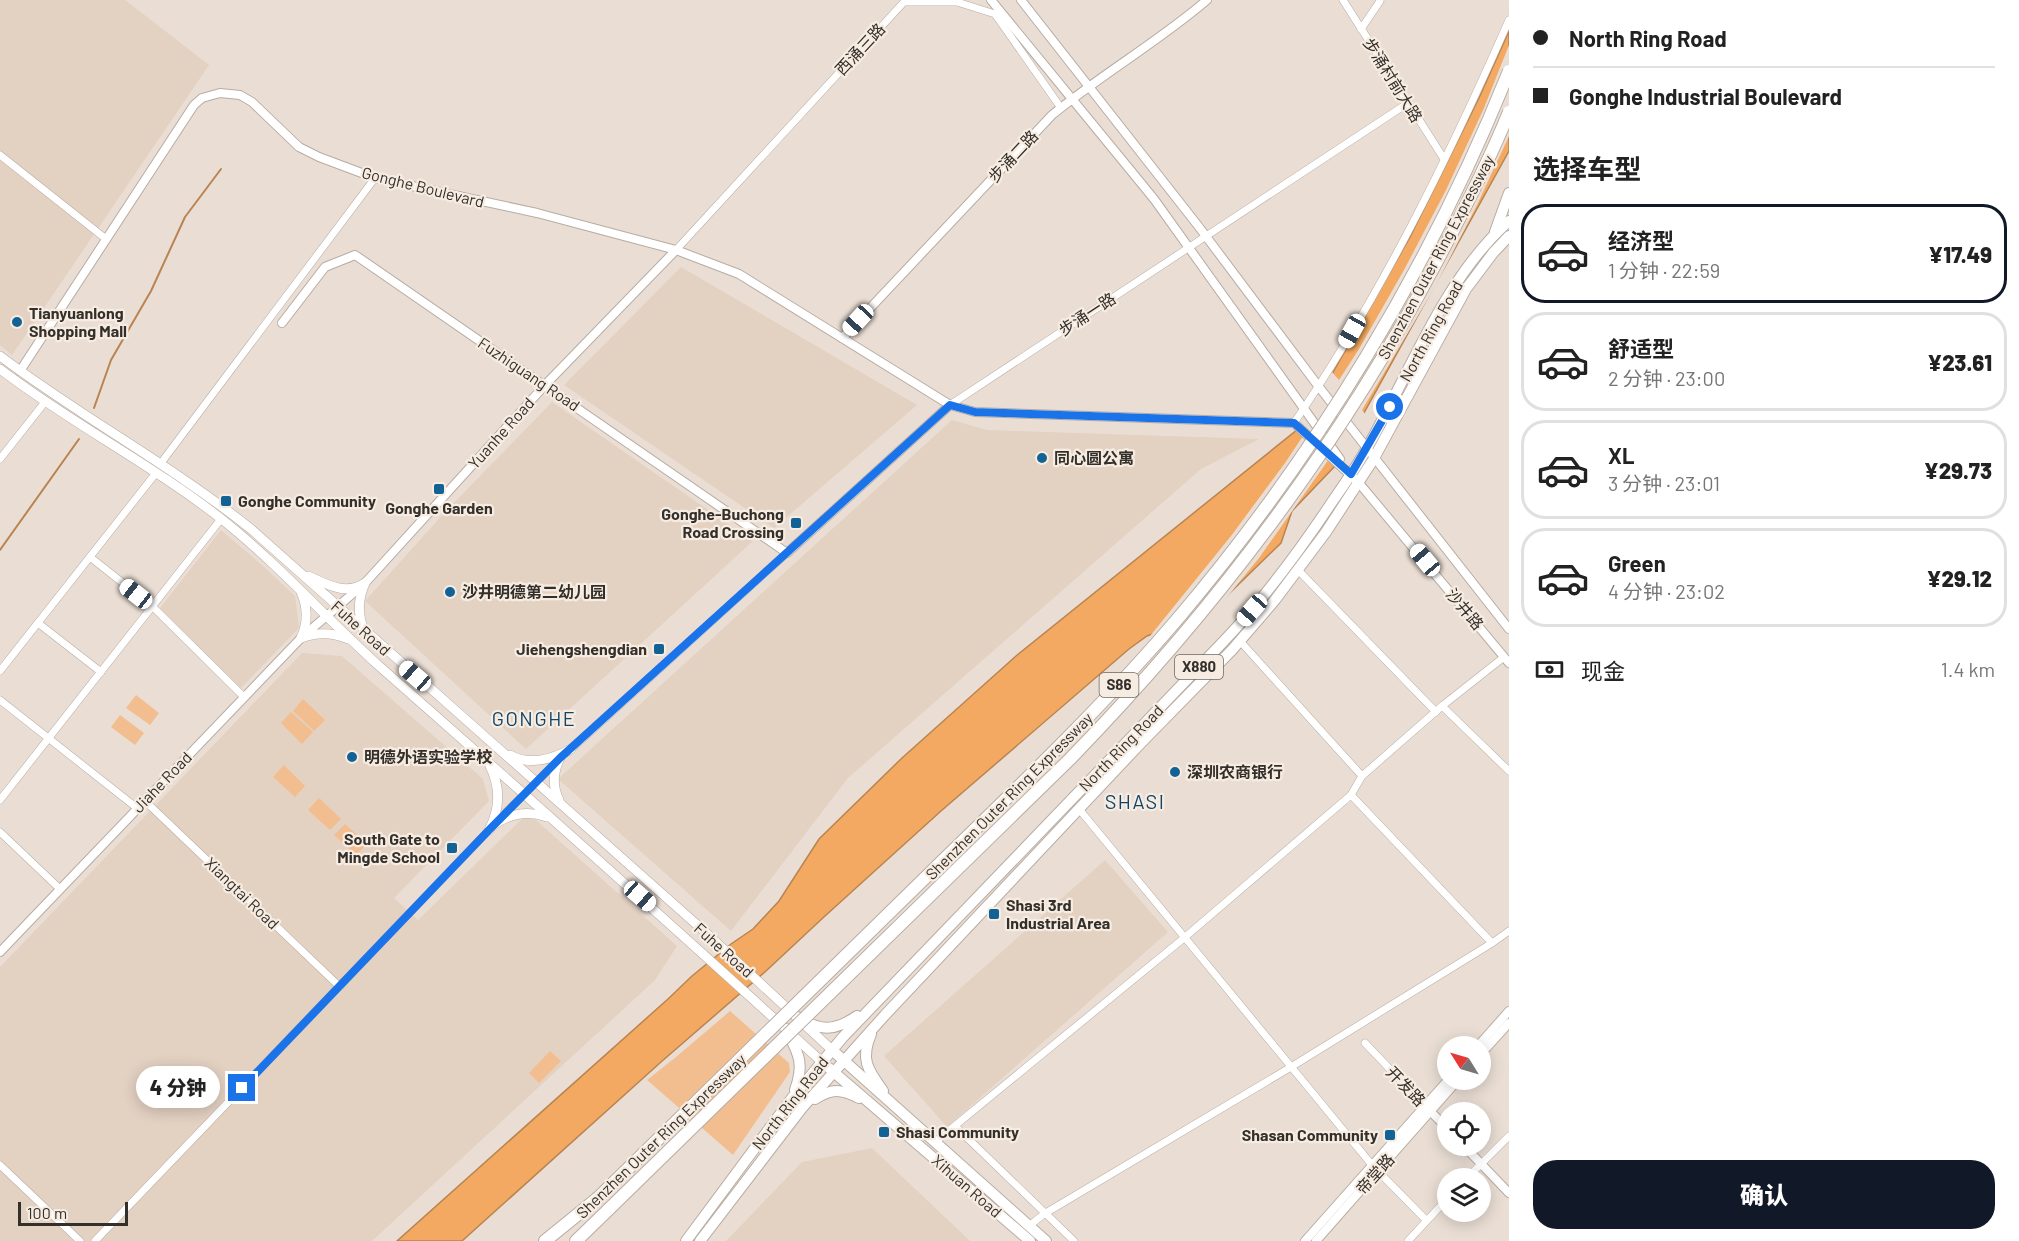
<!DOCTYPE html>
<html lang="zh">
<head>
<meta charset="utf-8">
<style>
	body { margin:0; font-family:Barlow,"Noto Sans SC",sans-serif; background:#f2f2f2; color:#222; height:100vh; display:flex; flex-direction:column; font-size:22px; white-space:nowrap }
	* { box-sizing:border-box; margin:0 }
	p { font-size:20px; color:#767676 }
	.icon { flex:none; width:33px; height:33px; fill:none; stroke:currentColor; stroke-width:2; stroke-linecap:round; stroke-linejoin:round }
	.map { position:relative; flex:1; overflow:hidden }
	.details { display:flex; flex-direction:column; background:#fff; width:510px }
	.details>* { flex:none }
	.guide { display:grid; align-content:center; height:132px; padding:0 24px; background:#fff }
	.needle { width:39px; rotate:307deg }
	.controls { position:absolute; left:1437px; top:1036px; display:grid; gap:12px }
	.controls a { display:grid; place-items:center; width:54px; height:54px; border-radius:50%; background:#fff; box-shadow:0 3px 15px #0003; font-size:30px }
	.scale { position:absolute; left:18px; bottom:15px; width:110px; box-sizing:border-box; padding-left:6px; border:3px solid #332f2b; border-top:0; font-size:16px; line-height:21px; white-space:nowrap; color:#332f2b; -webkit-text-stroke:4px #f7ece1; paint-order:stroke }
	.end { position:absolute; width:27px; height:27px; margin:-14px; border:8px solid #1a73e8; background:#fff; box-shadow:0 0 0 3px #fff }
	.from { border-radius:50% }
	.bubble { position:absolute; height:42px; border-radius:21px; background:#fff; box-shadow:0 3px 15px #0003; font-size:20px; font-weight:800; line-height:42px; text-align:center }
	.car { position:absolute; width:18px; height:36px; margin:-18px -9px; border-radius:8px; box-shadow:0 0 4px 2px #0007; background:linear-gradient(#fff 24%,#345 0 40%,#fff 0 76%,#345 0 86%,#fff 0) }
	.guide b { display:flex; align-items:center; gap:21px; height:57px; font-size:22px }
	.guide b+b { border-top:2px solid #e0e0e0 }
	.guide i { width:15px; height:15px; background:#222 }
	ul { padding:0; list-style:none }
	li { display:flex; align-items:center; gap:18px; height:99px; margin:0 12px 9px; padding:0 12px; border:3px solid #e0e0e0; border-radius:24px }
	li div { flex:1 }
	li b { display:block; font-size:22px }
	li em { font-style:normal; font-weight:800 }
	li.current { border-color:#111827 }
	li>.icon { width:54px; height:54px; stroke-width:1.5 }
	h2 { padding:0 24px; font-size:27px; line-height:72px }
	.pay { display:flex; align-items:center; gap:15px; height:66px; padding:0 24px; font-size:22px }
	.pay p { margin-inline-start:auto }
	.cta { display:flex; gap:12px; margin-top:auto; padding:12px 24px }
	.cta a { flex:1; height:69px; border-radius:24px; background:#111827; color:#fff; font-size:24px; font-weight:800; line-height:69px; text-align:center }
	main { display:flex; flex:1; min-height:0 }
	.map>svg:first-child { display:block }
	.built { fill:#e3d1c2 }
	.green { fill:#f3be8f }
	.water { fill:#f3a961; stroke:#b98451; stroke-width:1.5 }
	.pier { fill:#eaded4 }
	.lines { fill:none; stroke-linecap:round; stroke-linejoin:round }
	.stream { stroke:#b98451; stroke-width:2 }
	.minor-casing { stroke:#b7aca2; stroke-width:8 }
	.tertiary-casing { stroke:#b7aca2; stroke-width:10 }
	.secondary-casing { stroke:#b7aca2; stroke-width:10 }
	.primary-casing { stroke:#b7aca2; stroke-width:12 }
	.motorway-casing { stroke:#b7aca2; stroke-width:14 }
	.minor { stroke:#fff; stroke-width:7 }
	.tertiary { stroke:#fff; stroke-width:8 }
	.secondary { stroke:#fff; stroke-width:9 }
	.primary { stroke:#fff; stroke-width:10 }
	.motorway { stroke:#fff; stroke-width:12 }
	.motorway-bridge-casing { stroke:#b7aca2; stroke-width:14; stroke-linecap:butt }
	.motorway-bridge { stroke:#fff; stroke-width:12 }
	.route { stroke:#1a73e8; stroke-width:8 }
	.poi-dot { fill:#136295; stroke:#f7ece1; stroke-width:2 }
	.labels { text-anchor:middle; stroke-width:4.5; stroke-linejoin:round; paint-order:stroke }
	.shield { fill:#f7ece1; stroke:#6e6862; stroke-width:1.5 }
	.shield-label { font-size:15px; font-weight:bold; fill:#332f2b }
	.street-label { font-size:16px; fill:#332f2b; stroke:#f7ece1 }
	.poi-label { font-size:16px; font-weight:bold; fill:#332f2b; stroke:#f7ece1; text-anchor:start }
	.quarter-label { font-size:20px; letter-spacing:1.5px; fill:#114568; stroke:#f7ece1 }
</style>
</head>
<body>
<main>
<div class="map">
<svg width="1509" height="1241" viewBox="0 0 1509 1241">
	<rect width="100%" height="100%" fill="#eaded4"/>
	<g class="built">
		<path d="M0,0H125L209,65L12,355L0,345Z"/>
		<path d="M681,267L917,405L774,528L564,385Z"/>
		<path d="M552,402L753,541L526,749L365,601L445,512Z"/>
		<path d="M952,420L987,430L1259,439L1201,469L848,778L731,931L558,779Z"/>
		<path d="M221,530L263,566L295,596L299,628L241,688L160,608Z"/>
		<path d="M302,653L342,656L483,779L489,801L394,898L418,920L528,813L677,946L655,980L372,1241H0V967Z"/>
		<path d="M1105,860L1168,932L947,1127L884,1056Z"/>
		<path d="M872,1148L970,1241H726L802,1162Z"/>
	</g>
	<g class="green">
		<path d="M136,695L159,713L150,725L126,708Z"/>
		<path d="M303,699L325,720L314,731L293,711Z"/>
		<path d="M291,712L313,732L302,744L281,723Z"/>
		<path d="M120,715L144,733L135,745L111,727Z"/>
		<path d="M284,765L305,786L295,797L273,777Z"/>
		<path d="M319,798L341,819L330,830L308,810Z"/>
		<path d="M345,824L367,844L356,855L334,835Z"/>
		<path d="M730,1011L789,1063L790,1072L733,1155L647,1080L676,1057Z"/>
		<path d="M550,1051L561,1061L539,1083L529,1073Z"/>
	</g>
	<path class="water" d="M1509,31V151L1334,467L1292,511L1281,543L1206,616L1147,636L1129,649L941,811L825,916L766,971L661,1062L462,1241H397L668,999L692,976L731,944L753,929L779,901L819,839L902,758L1016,656L1303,425L1410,237L1479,98Z"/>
	<path class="pier" d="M1509,45V136L1477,205L1435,287L1362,410L1366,415L1337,468L1329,459L1259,558L1219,607L1208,618L1146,641L1231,536L1285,463L1307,430L1301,422L1331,371L1339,380L1359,349L1404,270L1446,190L1484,108Z"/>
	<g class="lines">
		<g class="stream">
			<path d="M94,408L111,360L151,291L185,217L221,169"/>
			<path d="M0,550L79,439"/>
		</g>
		<defs>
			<g id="minor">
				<path d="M1343,0L1444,159"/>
				<path d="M1361,29L1380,1"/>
				<path d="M0,155L106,239"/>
				<path d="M676,250L904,2H957L995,14L1061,108"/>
				<path d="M950,405L1408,103"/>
				<path d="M1294,423C1380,297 1448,159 1509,20"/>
				<path d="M0,459L45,402"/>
				<path d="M161,463L375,178"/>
				<path d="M90,557L152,606L244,697"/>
				<path d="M1298,570L1436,712"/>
				<path d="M38,623L101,672"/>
				<path d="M1240,641L1362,776"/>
				<path d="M0,671L156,473"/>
				<path d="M0,700L137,808"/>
				<path d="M1442,706L1509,771"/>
				<path d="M568,752L787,553"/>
				<path d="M0,800L221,519"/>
				<path d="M144,800L340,987"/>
				<path d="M1079,809L1372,1165L1426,1220"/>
				<path d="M499,819L558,761"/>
				<path d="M0,832L60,889"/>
				<path d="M1492,943L1509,931"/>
				<path d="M1365,1043L1425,1106"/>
				<path d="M955,1126L1074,1241"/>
				<path d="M935,1142L1184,938L1351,795L1362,776L1442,706L1504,657"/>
				<path d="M0,1165L80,1241"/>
				<path d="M1466,1179L1509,1136"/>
				<path d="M1029,1226L1044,1214L1291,1067L1492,943L1351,795"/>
				<path d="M95,1241L492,827"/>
				<path d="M1408,1241L1448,1198"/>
			</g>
			<g id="tertiary">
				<path d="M991,0L1154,199L1340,459"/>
				<path d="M1021,0L1199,227L1319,387L1509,629"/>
				<path d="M282,323L325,267L355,255L787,553L950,405"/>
				<path d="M842,338L1052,115C1102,74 1158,42 1207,0"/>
				<path d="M20,371L194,105L202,98L220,93L240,95L252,102L299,147L319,157L375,178L537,213L676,250L739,274L950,405L975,412L1294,423L1359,483L1509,663"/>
				<path d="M0,952L301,638L365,583L545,385L676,250"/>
				<path d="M1477,1047L1509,1011"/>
				<path d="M1480,1055L1509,1023"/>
				<path d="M1427,1108L1448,1129"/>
				<path d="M1464,1146L1509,1193"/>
				<path d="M1305,1241L1448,1080"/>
				<path d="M1316,1241L1458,1080"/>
			</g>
			<g id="secondary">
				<path d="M0,356C81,417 171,465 251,529L704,931L832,1050"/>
				<path d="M0,369C72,424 153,465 224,521C279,565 326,618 378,665C527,796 675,928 822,1062"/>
				<path d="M308,576C327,584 345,596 365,583"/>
				<path d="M301,592C308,608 308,623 301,638"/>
				<path d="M364,630C357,614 358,599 365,583"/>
				<path d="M301,638C317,632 332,632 348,639"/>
				<path d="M510,755C529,766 553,759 571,749"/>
				<path d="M559,800C552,786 553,772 560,758"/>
				<path d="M490,828C506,814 527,810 547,817"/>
				<path d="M489,830C500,809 501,788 490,766"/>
			</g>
			<g id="primary">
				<path d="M1495,232L1509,193"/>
				<path d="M797,1017C820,1031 834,1032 857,1016"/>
				<path d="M786,1029C798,1053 805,1062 795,1090"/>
				<path d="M871,1034C860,1060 868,1070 883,1091"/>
				<path d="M832,1050L1046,1241"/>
				<path d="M829,1068L1030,1241"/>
				<path d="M815,1099C832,1088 841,1089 859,1098"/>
				<path d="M686,1241L792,1098L843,1037L1223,642C1263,600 1298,553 1330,505C1343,486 1356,468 1367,448C1410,373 1444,278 1509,221"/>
				<path d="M700,1241L802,1108L834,1072L885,1015L1139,745L1232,650L1275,600L1326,532L1373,460L1466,289L1493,253L1509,236"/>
			</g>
			<g id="motorway">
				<path d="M545,1241L598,1198"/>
				<path d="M576,1241L609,1209"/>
			</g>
		</defs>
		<use href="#minor" class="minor-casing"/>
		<use href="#tertiary" class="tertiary-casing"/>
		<use href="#secondary" class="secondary-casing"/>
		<use href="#primary" class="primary-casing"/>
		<use href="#motorway" class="motorway-casing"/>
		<use href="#minor" class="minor"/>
		<use href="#tertiary" class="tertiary"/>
		<use href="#secondary" class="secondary"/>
		<use href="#primary" class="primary"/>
		<use href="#motorway" class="motorway"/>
		<defs>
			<g id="motorway-bridge">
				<path d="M598,1198C709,1090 819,982 929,874C1015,790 1102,708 1180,616C1317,454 1430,268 1509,71"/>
				<path d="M609,1209L1070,759C1214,611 1339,446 1436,263C1462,214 1488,164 1509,112"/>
			</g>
		</defs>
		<use href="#motorway-bridge" class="motorway-bridge-casing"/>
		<use href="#motorway-bridge" class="motorway-bridge"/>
	</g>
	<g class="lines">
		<path class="route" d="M242,1088L489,830L560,758L950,405L975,412L1294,423L1351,474L1390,407"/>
	</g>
	<g class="poi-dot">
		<circle cx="17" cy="322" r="6"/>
		<circle cx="1042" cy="458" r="6"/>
		<rect x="433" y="483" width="12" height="12" rx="3"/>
		<rect x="220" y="495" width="12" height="12" rx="3"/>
		<rect x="790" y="517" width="12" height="12" rx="3"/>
		<circle cx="450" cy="592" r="6"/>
		<rect x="653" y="643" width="12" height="12" rx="3"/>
		<circle cx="352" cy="757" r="6"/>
		<circle cx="1175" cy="772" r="6"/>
		<rect x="446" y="842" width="12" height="12" rx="3"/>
		<rect x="988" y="908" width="12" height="12" rx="3"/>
		<rect x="878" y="1126" width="12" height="12" rx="3"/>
		<rect x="1384" y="1129" width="12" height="12" rx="3"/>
	</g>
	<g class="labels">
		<g class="shield">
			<rect x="1175" y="655" width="48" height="24" rx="4.5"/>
			<rect x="1099.5" y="673" width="39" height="24" rx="4.5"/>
		</g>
		<g class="shield-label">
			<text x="1199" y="672">X880</text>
			<text x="1119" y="690">S86</text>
		</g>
		<g class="street-label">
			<text transform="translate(860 49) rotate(-47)" y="6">西涌三路</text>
			<text transform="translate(1393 80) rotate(58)" y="6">步涌村前大路</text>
			<text transform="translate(1013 156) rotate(-47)" y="6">步涌二路</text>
			<text transform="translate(423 187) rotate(14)" y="6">Gonghe Boulevard</text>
			<text transform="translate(1436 257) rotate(-62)" y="6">Shenzhen Outer Ring Expressway</text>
			<text transform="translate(1087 314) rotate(-33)" y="6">步涌一路</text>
			<text transform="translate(1431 331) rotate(-61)" y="6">North Ring Road</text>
			<text transform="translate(529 374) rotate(34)" y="6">Fuzhiguang Road</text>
			<text transform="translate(501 433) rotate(-48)" y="6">Yuanhe Road</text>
			<text transform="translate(1465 609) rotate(50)" y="6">沙井路</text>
			<text transform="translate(361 628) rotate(42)" y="6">Fuhe Road</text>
			<text transform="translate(1121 748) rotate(-46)" y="6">North Ring Road</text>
			<text transform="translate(162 782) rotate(-46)" y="6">Jiahe Road</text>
			<text transform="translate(1009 796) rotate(-45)" y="6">Shenzhen Outer Ring Expressway</text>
			<text transform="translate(242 893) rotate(44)" y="6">Xiangtai Road</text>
			<text transform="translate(724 950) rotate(42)" y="6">Fuhe Road</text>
			<text transform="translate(1406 1086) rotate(46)" y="6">开发路</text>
			<text transform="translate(790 1103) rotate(-52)" y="6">North Ring Road</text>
			<text transform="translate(661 1136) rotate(-44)" y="6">Shenzhen Outer Ring Expressway</text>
			<text transform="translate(1375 1174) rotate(-48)" y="6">帝堂路</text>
			<text transform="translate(967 1186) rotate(41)" y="6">Xihuan Road</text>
		</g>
		<g class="poi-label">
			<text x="29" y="319">Tianyuanlong<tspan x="29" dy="18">Shopping Mall</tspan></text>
			<text x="1054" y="464">同心圆公寓</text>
			<text x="238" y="507">Gonghe Community</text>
			<text x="439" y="514" text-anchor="middle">Gonghe Garden</text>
			<text x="784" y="520" text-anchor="end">Gonghe-Buchong<tspan x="784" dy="18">Road Crossing</tspan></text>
			<text x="462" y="598">沙井明德第二幼儿园</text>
			<text x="647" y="655" text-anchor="end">Jiehengshengdian</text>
			<text x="364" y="763">明德外语实验学校</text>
			<text x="1187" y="778">深圳农商银行</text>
			<text x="440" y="845" text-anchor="end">South Gate to<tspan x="440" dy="18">Mingde School</tspan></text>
			<text x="1006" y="911">Shasi 3rd<tspan x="1006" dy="18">Industrial Area</tspan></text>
			<text x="896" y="1138">Shasi Community</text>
			<text x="1378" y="1141" text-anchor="end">Shasan Community</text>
		</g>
		<g class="quarter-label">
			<text x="534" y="726">GONGHE</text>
			<text x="1135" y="809">SHASI</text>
		</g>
	</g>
</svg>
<div class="controls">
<a><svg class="needle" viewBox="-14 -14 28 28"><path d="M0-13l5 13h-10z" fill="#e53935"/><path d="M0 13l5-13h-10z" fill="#767676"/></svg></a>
<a><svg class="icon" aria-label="locate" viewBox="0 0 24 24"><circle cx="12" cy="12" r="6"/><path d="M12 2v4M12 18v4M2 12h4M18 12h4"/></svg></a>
<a><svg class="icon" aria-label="layers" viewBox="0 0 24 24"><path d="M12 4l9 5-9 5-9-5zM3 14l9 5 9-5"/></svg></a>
</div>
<div class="scale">100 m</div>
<i class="end from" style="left:1390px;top:407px"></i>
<i class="end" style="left:242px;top:1088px"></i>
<div class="bubble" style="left:136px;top:1066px;width:84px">4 分钟</div>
<i class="car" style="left:858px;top:320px;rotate:223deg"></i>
<i class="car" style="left:1352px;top:331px;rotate:209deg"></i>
<i class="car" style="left:1425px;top:560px;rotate:320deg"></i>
<i class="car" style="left:136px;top:594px;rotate:308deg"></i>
<i class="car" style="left:1252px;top:610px;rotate:221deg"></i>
<i class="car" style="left:415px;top:676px;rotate:311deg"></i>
<i class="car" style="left:640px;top:896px;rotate:131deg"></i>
</div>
<section class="details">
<div class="guide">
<b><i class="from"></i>North Ring Road</b>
<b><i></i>Gonghe Industrial Boulevard</b>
</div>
<h2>选择车型</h2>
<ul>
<li class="current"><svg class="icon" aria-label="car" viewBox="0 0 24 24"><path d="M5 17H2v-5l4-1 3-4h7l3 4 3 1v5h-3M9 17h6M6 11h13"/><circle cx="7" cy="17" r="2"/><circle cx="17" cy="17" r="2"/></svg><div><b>经济型</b><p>1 分钟 · 22:59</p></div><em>¥17.49</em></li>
<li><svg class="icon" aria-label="car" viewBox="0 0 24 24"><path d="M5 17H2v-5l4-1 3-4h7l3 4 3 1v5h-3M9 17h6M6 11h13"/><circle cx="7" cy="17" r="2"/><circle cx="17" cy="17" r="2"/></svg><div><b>舒适型</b><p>2 分钟 · 23:00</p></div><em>¥23.61</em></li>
<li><svg class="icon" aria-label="car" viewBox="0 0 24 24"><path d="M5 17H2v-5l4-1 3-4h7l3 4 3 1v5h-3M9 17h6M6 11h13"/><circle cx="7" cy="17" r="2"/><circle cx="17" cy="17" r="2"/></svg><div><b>XL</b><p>3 分钟 · 23:01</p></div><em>¥29.73</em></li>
<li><svg class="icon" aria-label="car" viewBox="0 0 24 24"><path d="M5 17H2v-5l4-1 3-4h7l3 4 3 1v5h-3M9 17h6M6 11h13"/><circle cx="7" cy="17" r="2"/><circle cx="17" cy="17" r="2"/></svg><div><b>Green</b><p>4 分钟 · 23:02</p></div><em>¥29.12</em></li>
</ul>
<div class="pay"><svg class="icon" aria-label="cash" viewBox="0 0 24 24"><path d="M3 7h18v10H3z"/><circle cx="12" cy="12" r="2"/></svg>现金<p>1.4 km</p></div>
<div class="cta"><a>确认</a></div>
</section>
</main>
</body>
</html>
